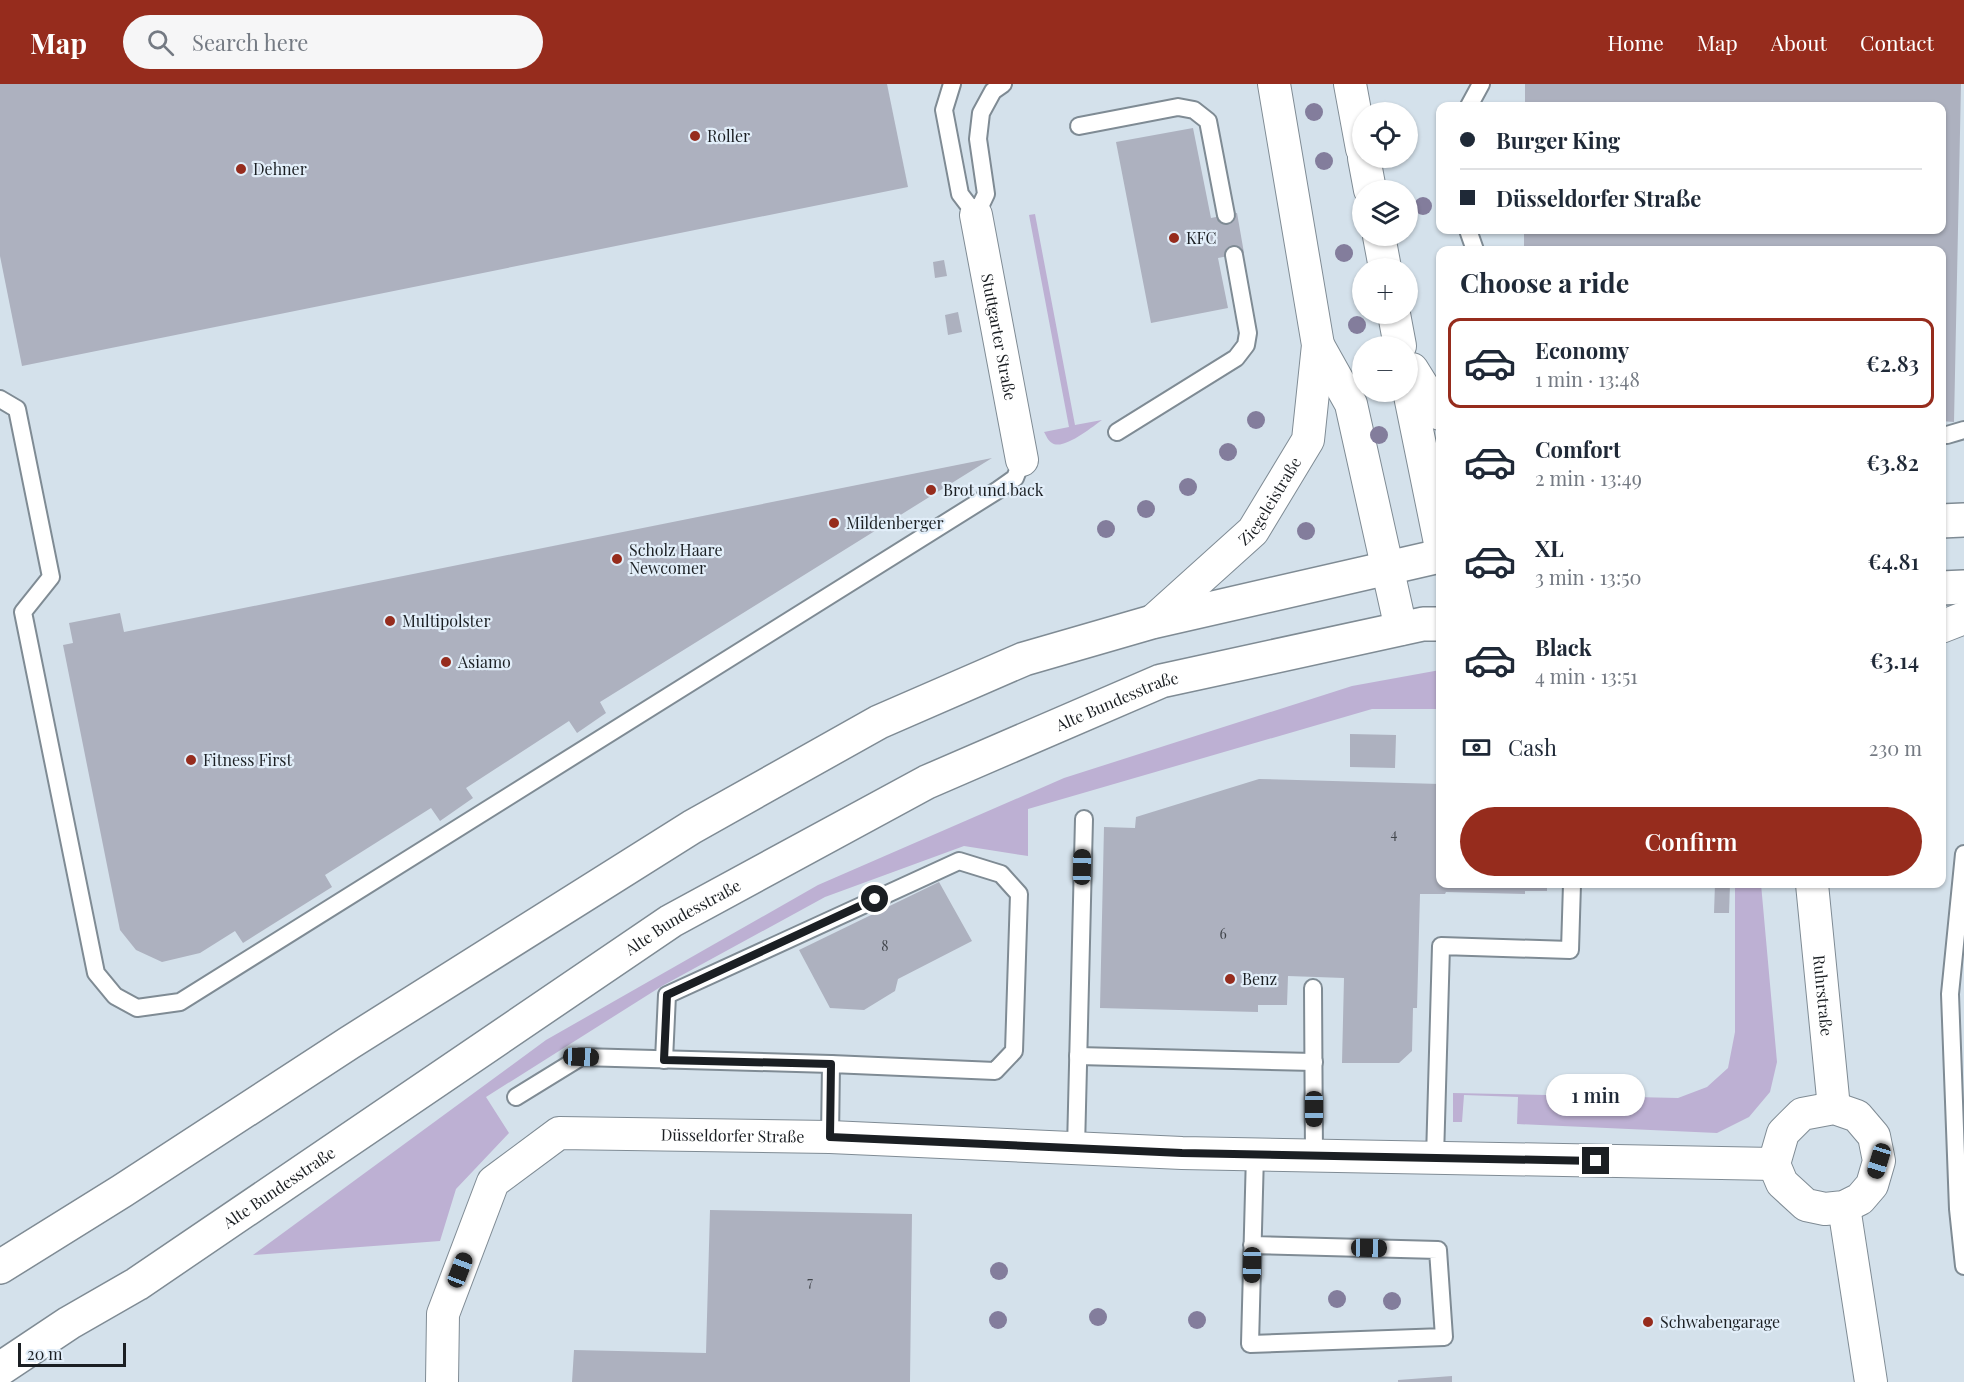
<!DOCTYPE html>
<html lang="en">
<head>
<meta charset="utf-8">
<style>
	body { margin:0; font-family:"Playfair Display",serif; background:#f6f6f7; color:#1f2937; height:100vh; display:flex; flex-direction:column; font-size:22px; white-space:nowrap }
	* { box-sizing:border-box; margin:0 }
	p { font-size:20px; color:#747a83 }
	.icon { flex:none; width:33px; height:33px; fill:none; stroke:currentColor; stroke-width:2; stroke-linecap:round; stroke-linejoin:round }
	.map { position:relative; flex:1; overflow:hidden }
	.sheet { position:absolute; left:1436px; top:162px; width:510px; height:642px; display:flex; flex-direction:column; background:#fff; border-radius:12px; box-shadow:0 2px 4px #0004 }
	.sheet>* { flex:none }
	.banner { position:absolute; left:1436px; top:18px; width:510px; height:132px; border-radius:12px; box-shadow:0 2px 4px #0004; display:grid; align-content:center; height:132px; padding:0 24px; background:#fff }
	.controls { position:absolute; left:1352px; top:18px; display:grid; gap:12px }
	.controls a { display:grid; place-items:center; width:66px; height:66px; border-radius:50%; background:#fff; box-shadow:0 2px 4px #0004; font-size:30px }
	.scale { position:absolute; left:18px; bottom:15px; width:108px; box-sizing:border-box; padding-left:6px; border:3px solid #1b1f23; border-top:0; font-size:16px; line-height:21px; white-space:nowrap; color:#1b1f23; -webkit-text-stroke:4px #e2eef9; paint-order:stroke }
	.end { position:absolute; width:27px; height:27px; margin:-14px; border:8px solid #1b1f23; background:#fff; box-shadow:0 0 0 3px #fff }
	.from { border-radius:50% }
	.bubble { position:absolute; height:42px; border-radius:21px; background:#fff; box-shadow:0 2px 4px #0004; font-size:20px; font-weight:600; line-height:42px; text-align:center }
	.car { position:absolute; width:18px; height:36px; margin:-18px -9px; border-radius:8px; box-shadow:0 0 4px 2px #0007; background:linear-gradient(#222 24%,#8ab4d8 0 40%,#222 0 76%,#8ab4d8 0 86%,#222 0) }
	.banner b { display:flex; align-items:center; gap:21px; height:57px; font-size:22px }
	.banner b+b { border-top:2px solid #e0e1e3 }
	.banner i { width:15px; height:15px; background:#1f2937 }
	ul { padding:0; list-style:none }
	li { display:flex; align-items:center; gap:18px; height:90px; margin:0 12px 9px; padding:0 12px; border:3px solid transparent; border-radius:12px }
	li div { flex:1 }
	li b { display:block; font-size:22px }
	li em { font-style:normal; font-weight:600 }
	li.on { border-color:#962c1d }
	li>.icon { width:54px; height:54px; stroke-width:1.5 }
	h2 { padding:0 24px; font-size:27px; line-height:72px }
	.pay { display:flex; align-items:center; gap:15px; height:66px; padding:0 24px; font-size:22px }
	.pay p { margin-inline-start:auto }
	.action { display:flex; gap:12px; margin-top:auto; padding:12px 24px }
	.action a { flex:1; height:69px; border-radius:36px; background:#962c1d; color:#fff; font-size:24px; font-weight:600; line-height:69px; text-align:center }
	header { display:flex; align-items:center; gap:36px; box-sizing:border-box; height:84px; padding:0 30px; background:#962c1d; color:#fff }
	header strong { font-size:28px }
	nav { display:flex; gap:33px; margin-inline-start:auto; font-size:21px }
	.search { width:420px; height:54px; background:#f6f6f7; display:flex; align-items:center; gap:15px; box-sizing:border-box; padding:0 21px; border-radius:33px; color:#747a83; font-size:22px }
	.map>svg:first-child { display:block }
	.green { fill:#bdb0d3 }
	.building { fill:#adb1bf }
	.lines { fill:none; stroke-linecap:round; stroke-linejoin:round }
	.lane-casing { stroke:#7f8b94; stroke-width:20 }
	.street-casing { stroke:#7f8b94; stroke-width:34 }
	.secondary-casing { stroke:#7f8b94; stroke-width:36 }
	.lane { stroke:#fff; stroke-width:16 }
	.street { stroke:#fff; stroke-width:32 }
	.secondary { stroke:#fff; stroke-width:33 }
	.tree { fill:#837d9c }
	.route { stroke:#1b1f23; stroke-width:8 }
	.poi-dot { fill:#962c1d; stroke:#e2eef9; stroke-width:2 }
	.labels { text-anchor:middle; stroke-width:4.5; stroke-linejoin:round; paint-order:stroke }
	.number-label { font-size:14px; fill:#40444a }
	.poi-label { font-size:16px; fill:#1b1f23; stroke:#e2eef9; text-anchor:start }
	.street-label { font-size:16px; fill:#1b1f23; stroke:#e2eef9 }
</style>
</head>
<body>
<header>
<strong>Map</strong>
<div class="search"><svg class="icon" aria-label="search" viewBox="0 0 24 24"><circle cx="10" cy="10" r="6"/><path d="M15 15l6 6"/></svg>Search here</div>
<nav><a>Home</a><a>Map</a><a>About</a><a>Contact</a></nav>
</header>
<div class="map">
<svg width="1964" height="1298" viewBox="0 0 1964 1298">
	<rect width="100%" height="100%" fill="#d4e1eb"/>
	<g class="green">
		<path d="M1035,130L1075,341L1102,336C1092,343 1063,367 1052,359C1048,357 1046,351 1044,348L1069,343L1029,131Z"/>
		<path d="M1440,586V625H1372L1028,725V772L964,762L825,813L662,902L486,1013L509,1049L456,1105L440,1157L253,1171L546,956L818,801L1064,694L1352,602Z"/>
		<path d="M1735,800H1761L1777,978L1770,1008L1749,1033L1717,1049L1517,1040L1518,1013L1464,1011L1462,1038H1453V1009L1678,1014L1707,1003L1728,984L1735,948Z"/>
	</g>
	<g class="building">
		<path d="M0,0H887L908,103L22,282L0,172Z"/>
		<path d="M1525,0H1961L1954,338L1941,337V166H1524V146H1941V22H1525Z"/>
		<path d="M1193,44L1211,134L1237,129L1244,169L1218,174L1228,224L1151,239L1116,58Z"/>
		<path d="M944,176L947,192L935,194L933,178Z"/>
		<path d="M958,228L962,248L948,251L945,231Z"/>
		<path d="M992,374L600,618L606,629L577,649L569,637L466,704L473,714L440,737L431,724L325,791L332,803L243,859L235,847L200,869L162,878L136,866L120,846L63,561L73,559L69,539L120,529L124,548Z"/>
		<path d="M1350,650L1396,651L1395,684L1350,683Z"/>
		<path d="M1259,695L1440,700V800H1547V807H1525V810L1446,808L1445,810H1420L1417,924H1413L1412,967L1399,979H1342L1344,894L1288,892L1287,921H1258V928L1100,924L1104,743L1135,744L1136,733Z"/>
		<path d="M939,798L972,857L898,895L895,907L864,926L830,924L799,866Z"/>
		<path d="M1715,800H1730L1729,829H1714Z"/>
		<path d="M710,1126L912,1130L910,1298H572L574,1266L706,1269Z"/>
		<path d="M1452,1292V1298H1398V1296Z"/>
	</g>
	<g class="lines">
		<defs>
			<g id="lane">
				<path d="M952,0L944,26L960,110L976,131L986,110L978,55L981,29L993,7L1003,0"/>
				<path d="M1469,22L1481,0"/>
				<path d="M1079,42L1178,23L1194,26L1208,37L1226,131"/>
				<path d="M1468,146L1475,166"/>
				<path d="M0,315L17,325L51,493L23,528L96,889L115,912L137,924L180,918L998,406L1015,394L1022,376"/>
				<path d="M1117,348L1236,274L1246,261L1248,249L1234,171"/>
				<path d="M1941,351H1947L1964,346"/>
				<path d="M1964,770L1950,910L1958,1125L1964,1182"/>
				<path d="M1313,904L1314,1072"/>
				<path d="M1078,972L1314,978"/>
				<path d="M664,976L667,911L959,777L1001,790L1019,810L1014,967L995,987L831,980L830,1053"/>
				<path d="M516,1013L581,973L831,980"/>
				<path d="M1076,1064L1084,735"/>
				<path d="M1435,1074L1441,862L1570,866L1572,800"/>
				<path d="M1252,1161L1438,1166L1444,1253L1250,1260L1255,1070"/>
			</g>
			<g id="street">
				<path d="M1350,0L1362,65"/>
				<path d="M1364,74L1370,106"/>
				<path id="s1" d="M976,131L1022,376"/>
				<path d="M1379,152L1385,184"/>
				<path d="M1394,230L1400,262"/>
				<path d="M1318,261L1351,320L1401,545"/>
				<path d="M1412,285L1440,330"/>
				<path d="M1407,297L1440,459"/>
				<path id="s2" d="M1152,538L1253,447L1308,356L1318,261L1274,0"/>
				<path d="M1941,543L1964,534"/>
				<path id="s3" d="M1812,800L1834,1024"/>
				<path d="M1834,1024L1857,1032L1874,1052L1879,1077L1872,1101L1860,1115L1844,1123L1825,1125L1806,1121L1782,1099L1774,1080L1783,1049L1802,1030Z"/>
				<path d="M1844,1123L1871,1298"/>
				<path id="s4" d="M442,1298L443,1230L493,1098L559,1049L830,1053L1182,1069L1774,1080"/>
			</g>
			<g id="secondary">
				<path d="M1941,437L1964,436"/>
				<path d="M1941,504L1964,503"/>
				<path d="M0,1183L122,1107L349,959L692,743L879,638L1024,575L1152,538L1440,472"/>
				<path id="s5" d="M0,1285L69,1239L137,1200L671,837L927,698L1161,597L1423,540H1440"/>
			</g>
		</defs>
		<use href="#lane" class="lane-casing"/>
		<use href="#street" class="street-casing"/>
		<use href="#secondary" class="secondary-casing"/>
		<use href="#lane" class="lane"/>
		<use href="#street" class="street"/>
		<use href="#secondary" class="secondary"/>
	</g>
	<g class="tree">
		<circle cx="1314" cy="28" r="9"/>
		<circle cx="1324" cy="77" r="9"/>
		<circle cx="1423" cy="122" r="9"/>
		<circle cx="1344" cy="169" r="9"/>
		<circle cx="1357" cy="241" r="9"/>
		<circle cx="1256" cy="336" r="9"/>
		<circle cx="1379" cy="351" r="9"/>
		<circle cx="1228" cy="368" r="9"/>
		<circle cx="1188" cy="403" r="9"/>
		<circle cx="1146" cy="425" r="9"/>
		<circle cx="1106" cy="445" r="9"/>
		<circle cx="1306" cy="447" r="9"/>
		<circle cx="999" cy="1187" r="9"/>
		<circle cx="1337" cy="1215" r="9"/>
		<circle cx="1392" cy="1217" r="9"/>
		<circle cx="1098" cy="1233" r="9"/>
		<circle cx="998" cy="1236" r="9"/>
		<circle cx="1197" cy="1236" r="9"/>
	</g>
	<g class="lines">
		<path class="route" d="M875,815L667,911L664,976L831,980L830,1053L1182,1069L1596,1077"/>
	</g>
	<g class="poi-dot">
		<circle cx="695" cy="52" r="6"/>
		<circle cx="241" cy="85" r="6"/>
		<circle cx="1174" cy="154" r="6"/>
		<circle cx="931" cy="406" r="6"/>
		<circle cx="834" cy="439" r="6"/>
		<circle cx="617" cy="475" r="6"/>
		<circle cx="390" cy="537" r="6"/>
		<circle cx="446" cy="578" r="6"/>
		<circle cx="191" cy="676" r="6"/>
		<circle cx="1230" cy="895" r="6"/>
		<circle cx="1648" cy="1238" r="6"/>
	</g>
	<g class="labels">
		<g class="number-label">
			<text x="1394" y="755">4</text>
			<text x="1223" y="855">6</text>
			<text x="885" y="867">8</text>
			<text x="810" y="1203">7</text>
		</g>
		<g class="poi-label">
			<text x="707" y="58">Roller</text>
			<text x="253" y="91">Dehner</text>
			<text x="1186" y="160">KFC</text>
			<text x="943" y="412">Brot und back</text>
			<text x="846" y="445">Mildenberger</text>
			<text x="629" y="472">Scholz Haare<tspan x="629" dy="18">Newcomer</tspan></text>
			<text x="402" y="543">Multipolster</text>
			<text x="458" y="584">Asiamo</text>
			<text x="203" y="682">Fitness First</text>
			<text x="1242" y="901">Benz</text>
			<text x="1660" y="1244">Schwabengarage</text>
		</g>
		<g class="street-label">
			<text dy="6" stroke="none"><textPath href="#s1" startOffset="124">Stuttgarter Straße</textPath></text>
			<text dy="6" stroke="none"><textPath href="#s2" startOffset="170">Ziegeleistraße</textPath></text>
			<text dy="6" stroke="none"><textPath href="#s5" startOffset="1305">Alte Bundesstraße</textPath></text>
			<text dy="6" stroke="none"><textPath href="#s5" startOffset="819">Alte Bundesstraße</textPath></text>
			<text dy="6" stroke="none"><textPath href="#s3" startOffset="112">Ruhrstraße</textPath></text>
			<text dy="6" stroke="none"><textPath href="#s4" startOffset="465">Düsseldorfer Straße</textPath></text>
			<text dy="6" stroke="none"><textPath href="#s5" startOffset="333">Alte Bundesstraße</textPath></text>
		</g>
	</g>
</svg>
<div class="controls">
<a><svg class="icon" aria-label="locate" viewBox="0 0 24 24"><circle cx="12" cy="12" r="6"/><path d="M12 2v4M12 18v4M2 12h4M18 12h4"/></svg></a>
<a><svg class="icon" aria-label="layers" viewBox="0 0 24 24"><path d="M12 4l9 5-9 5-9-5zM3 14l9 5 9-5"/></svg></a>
<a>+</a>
<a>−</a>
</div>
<div class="scale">20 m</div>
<i class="end from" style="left:875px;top:815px"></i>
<i class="end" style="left:1596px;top:1077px"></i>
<div class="bubble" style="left:1546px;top:990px;width:99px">1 min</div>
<i class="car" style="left:1082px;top:783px;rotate:1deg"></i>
<i class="car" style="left:581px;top:973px;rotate:92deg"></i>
<i class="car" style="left:1314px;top:1025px;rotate:180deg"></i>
<i class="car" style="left:1879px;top:1077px;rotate:197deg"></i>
<i class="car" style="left:1369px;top:1164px;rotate:91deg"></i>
<i class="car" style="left:1252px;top:1181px;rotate:181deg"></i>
<i class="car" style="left:460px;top:1186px;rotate:21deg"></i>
<div class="banner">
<b><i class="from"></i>Burger King</b>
<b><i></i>Düsseldorfer Straße</b>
</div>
<section class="sheet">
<h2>Choose a ride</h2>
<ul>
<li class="on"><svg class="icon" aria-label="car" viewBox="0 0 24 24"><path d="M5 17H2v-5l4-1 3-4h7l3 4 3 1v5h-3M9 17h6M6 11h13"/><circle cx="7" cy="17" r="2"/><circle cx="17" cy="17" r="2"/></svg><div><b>Economy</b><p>1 min · 13:48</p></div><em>€2.83</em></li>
<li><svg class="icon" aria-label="car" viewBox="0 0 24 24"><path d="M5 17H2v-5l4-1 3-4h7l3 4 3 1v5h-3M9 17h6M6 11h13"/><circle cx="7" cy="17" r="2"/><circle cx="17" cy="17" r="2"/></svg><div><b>Comfort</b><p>2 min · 13:49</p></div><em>€3.82</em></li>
<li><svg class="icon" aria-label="car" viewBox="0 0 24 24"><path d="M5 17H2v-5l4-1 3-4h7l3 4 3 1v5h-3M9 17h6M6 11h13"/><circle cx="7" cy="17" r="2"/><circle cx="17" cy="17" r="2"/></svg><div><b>XL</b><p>3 min · 13:50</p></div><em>€4.81</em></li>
<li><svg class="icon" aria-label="car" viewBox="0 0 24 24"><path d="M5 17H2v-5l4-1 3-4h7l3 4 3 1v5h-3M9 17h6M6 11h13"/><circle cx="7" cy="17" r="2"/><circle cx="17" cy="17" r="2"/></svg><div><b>Black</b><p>4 min · 13:51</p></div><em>€3.14</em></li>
</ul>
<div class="pay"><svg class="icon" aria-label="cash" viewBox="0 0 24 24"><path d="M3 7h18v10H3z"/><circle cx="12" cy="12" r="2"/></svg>Cash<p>230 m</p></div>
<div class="action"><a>Confirm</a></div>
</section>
</div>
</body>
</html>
